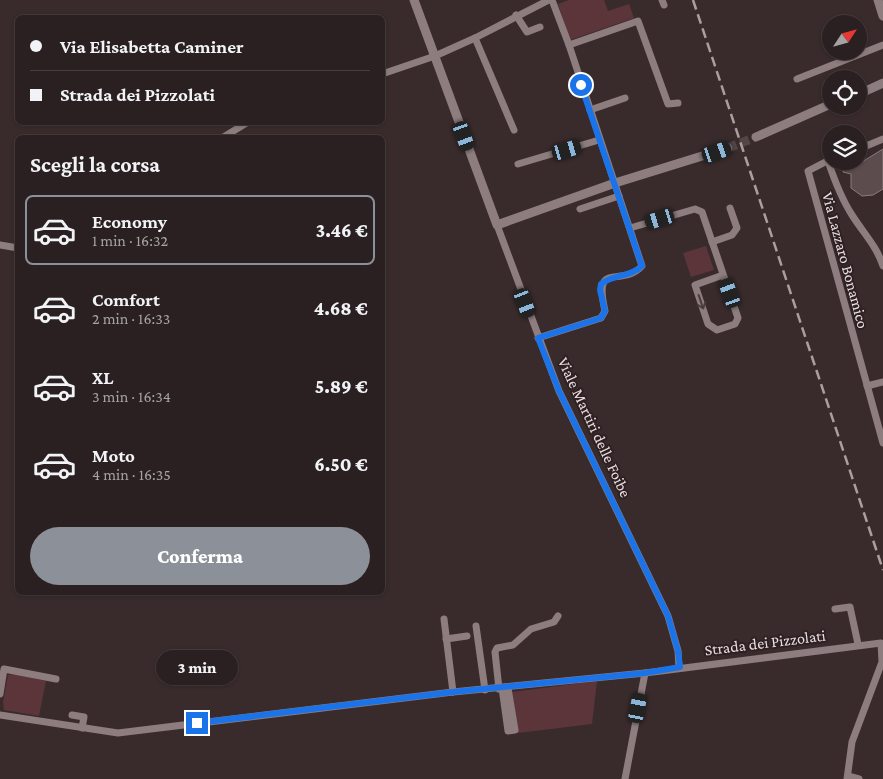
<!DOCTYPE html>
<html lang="it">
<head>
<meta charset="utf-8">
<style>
	body { margin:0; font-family:"Crimson Pro",serif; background:#33282a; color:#f1f3f6; height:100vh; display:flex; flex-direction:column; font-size:19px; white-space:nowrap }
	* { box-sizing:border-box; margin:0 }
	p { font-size:16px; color:#a6a3a5 }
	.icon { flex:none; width:28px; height:28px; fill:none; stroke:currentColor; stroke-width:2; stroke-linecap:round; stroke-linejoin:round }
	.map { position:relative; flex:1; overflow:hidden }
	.sheet { position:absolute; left:15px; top:135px; width:370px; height:460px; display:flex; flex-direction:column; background:#2b2021; border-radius:8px; box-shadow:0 1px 4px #0004,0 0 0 1px #473e3f }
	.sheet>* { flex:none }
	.top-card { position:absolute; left:15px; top:15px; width:370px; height:110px; border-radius:8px; box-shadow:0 1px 4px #0004,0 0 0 1px #473e3f; display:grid; align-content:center; height:110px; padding:0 15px; background:#2b2021 }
	.needle { width:32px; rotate:54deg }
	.buttons { position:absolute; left:822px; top:15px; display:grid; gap:10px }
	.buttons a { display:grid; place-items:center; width:45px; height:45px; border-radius:50%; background:#2b2021; box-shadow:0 1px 4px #0004,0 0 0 1px #473e3f; font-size:25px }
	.end { position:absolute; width:22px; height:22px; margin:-11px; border:6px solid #1a73e8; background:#fff; box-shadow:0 0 0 2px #fff }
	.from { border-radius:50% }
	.bubble { position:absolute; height:35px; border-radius:18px; background:#2b2021; box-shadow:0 1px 4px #0004,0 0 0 1px #473e3f; font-size:16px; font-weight:800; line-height:35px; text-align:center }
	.car { position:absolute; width:15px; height:30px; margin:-15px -8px; border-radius:6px; box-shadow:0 0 4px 1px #0007; background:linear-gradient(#222 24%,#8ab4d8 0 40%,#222 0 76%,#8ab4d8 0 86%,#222 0) }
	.top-card b { display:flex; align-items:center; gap:18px; height:48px; font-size:19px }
	.top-card b+b { border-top:1px solid #473e3f }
	.top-card i { width:12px; height:12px; background:#f1f3f6 }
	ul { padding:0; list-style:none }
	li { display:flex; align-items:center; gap:15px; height:70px; margin:0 10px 8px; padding:0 5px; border:2px solid transparent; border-radius:8px }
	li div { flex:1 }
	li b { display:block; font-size:19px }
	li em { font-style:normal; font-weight:800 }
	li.selected { border-color:#8c9099 }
	li>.icon { width:45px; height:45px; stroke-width:1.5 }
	h2 { padding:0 15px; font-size:22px; line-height:60px }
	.cta { display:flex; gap:10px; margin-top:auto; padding:10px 15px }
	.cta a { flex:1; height:58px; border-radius:30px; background:#8c9099; color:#fff; font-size:20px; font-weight:800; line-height:58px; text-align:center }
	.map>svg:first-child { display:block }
	.green { fill:#5b3539 }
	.building { fill:#5c4c4d; stroke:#8c7b7d }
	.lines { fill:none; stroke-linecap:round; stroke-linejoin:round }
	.secondary-tunnel { stroke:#534647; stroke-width:9; stroke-dasharray:9 4.5; stroke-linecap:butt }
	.street { stroke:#8d7d7e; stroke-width:7 }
	.secondary { stroke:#8d7d7e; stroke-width:9 }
	.rail { stroke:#aa9fa0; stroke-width:2.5; stroke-dasharray:10 5; stroke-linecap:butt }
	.oneway { stroke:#4b3d3e }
	.route { stroke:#1a73e8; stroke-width:6 }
	.labels { text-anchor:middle; stroke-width:4; stroke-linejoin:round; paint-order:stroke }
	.street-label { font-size:16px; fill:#e8dfe0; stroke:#2f2123 }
</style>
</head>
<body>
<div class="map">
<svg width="883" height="779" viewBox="0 0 883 779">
	<rect width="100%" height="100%" fill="#392b2c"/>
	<g class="green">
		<path d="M569,0H604L608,11L629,4L634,18L570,40L558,4Z"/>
		<path d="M706,246L714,270L691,277L683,253Z"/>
		<path d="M15,674L46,681L39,716L4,710L3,702L8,675Z"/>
		<path d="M597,681L592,724L518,733L512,692Z"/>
	</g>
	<path class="building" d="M883,149V189L873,195L862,196L851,188V174L843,172L846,161L857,165Z"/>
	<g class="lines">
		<path class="secondary-tunnel" d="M728,148L756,137"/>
		<g class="street">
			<path d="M662,0L664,5"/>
			<path d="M516,15L527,32L540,27"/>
			<path d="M475,38L514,130"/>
			<path d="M569,45L638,21L668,104L678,103"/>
			<path d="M382,74L435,56L475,38L549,0"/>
			<path d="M797,79L883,45"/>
			<path d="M590,110L625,98"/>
			<path d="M222,138L248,122"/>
			<path d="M859,149L883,139"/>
			<path d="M831,159L808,171L883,443"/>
			<path d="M828,161C834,179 841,198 852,215C864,234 876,245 883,266"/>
			<path d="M518,164L599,140"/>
			<path d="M580,209L619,196"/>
			<path d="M497,225L559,391L668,616L678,651L679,667"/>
			<path d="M630,228L695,209L702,212L738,318L735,324L717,330L708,324L695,285L723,275"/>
			<path d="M712,242L732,235L737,228L730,208"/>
			<path d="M0,245L18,248"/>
			<path d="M538,338L601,318L605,311C593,258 621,289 642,266L569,45L552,0"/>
			<path d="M867,386L883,382"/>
			<path d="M835,609L850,607L858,644"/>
			<path d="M444,619L453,692"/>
			<path d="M476,626L485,690"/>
			<path d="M446,639L467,636"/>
			<path d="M502,688L508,731L515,730L508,688"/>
			<path d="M499,689L495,652L497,648L513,645L531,629L554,622L558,616"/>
			<path d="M0,694L4,669L56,679"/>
			<path d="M0,715L118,733L453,692L645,673L881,643L882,662L852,742L847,779"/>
			<path d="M72,715L84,717L82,728"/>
			<path d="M848,776L859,779"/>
			<path d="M625,779L645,673"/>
		</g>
		<g class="secondary">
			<path d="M414,0L497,225L615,183L728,148"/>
			<path d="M878,0L883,16"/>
			<path d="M859,94L883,83"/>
			<path d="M756,137L831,104"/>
		</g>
		<path class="rail" d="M693,0L883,570"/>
	</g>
	<defs><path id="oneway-shaft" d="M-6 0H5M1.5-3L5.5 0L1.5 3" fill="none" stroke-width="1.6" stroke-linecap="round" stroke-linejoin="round" transform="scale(1.25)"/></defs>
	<use class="oneway" href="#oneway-shaft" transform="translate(701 302) rotate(71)"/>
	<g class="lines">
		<path class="route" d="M197,723L453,692L645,673L680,667L678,651L668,616L559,391L538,338L601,318L605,311L600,290L601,284C613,274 631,277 642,266L581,85"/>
	</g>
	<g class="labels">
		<g class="street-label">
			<text transform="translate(846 260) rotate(75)" y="6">Via Lazzaro Bonamico</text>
			<text transform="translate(595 427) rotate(65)" y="6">Viale Martiri delle Foibe</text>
			<text transform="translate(765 642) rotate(-7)" y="6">Strada dei Pizzolati</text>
		</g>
	</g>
</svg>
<div class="buttons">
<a><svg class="needle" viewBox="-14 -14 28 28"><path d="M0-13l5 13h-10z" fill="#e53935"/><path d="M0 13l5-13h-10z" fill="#a6a3a5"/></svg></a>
<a><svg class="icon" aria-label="locate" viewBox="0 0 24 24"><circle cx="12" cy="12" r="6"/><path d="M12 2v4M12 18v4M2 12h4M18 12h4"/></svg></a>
<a><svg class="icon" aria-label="layers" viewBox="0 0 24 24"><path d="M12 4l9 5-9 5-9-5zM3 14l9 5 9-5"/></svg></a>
</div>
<i class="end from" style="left:581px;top:85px"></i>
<i class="end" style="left:197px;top:723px"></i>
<div class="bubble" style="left:156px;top:650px;width:82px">3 min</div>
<i class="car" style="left:464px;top:136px;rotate:160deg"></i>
<i class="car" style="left:567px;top:150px;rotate:74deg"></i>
<i class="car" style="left:717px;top:152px;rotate:71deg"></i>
<i class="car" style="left:660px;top:219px;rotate:253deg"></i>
<i class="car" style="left:730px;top:293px;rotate:340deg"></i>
<i class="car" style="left:525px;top:303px;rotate:159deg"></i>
<i class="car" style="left:638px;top:708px;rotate:11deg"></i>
<div class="top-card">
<b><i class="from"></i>Via Elisabetta Caminer</b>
<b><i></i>Strada dei Pizzolati</b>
</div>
<section class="sheet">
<h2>Scegli la corsa</h2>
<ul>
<li class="selected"><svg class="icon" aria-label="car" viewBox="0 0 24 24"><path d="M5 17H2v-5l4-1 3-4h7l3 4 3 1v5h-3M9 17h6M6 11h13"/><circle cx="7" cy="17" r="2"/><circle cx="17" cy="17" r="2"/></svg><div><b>Economy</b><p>1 min · 16:32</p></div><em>3.46 €</em></li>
<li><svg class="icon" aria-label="car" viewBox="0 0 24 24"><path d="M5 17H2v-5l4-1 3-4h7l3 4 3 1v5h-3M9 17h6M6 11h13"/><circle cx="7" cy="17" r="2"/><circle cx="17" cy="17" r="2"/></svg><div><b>Comfort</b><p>2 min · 16:33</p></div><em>4.68 €</em></li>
<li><svg class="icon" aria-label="car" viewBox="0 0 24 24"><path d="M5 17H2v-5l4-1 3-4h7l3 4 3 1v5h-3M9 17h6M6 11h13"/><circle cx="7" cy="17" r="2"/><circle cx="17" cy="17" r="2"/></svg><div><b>XL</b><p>3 min · 16:34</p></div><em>5.89 €</em></li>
<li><svg class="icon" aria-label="car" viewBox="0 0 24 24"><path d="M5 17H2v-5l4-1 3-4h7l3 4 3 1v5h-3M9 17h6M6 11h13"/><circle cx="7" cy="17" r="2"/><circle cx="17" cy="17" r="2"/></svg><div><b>Moto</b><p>4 min · 16:35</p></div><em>6.50 €</em></li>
</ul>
<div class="cta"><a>Conferma</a></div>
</section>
</div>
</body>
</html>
